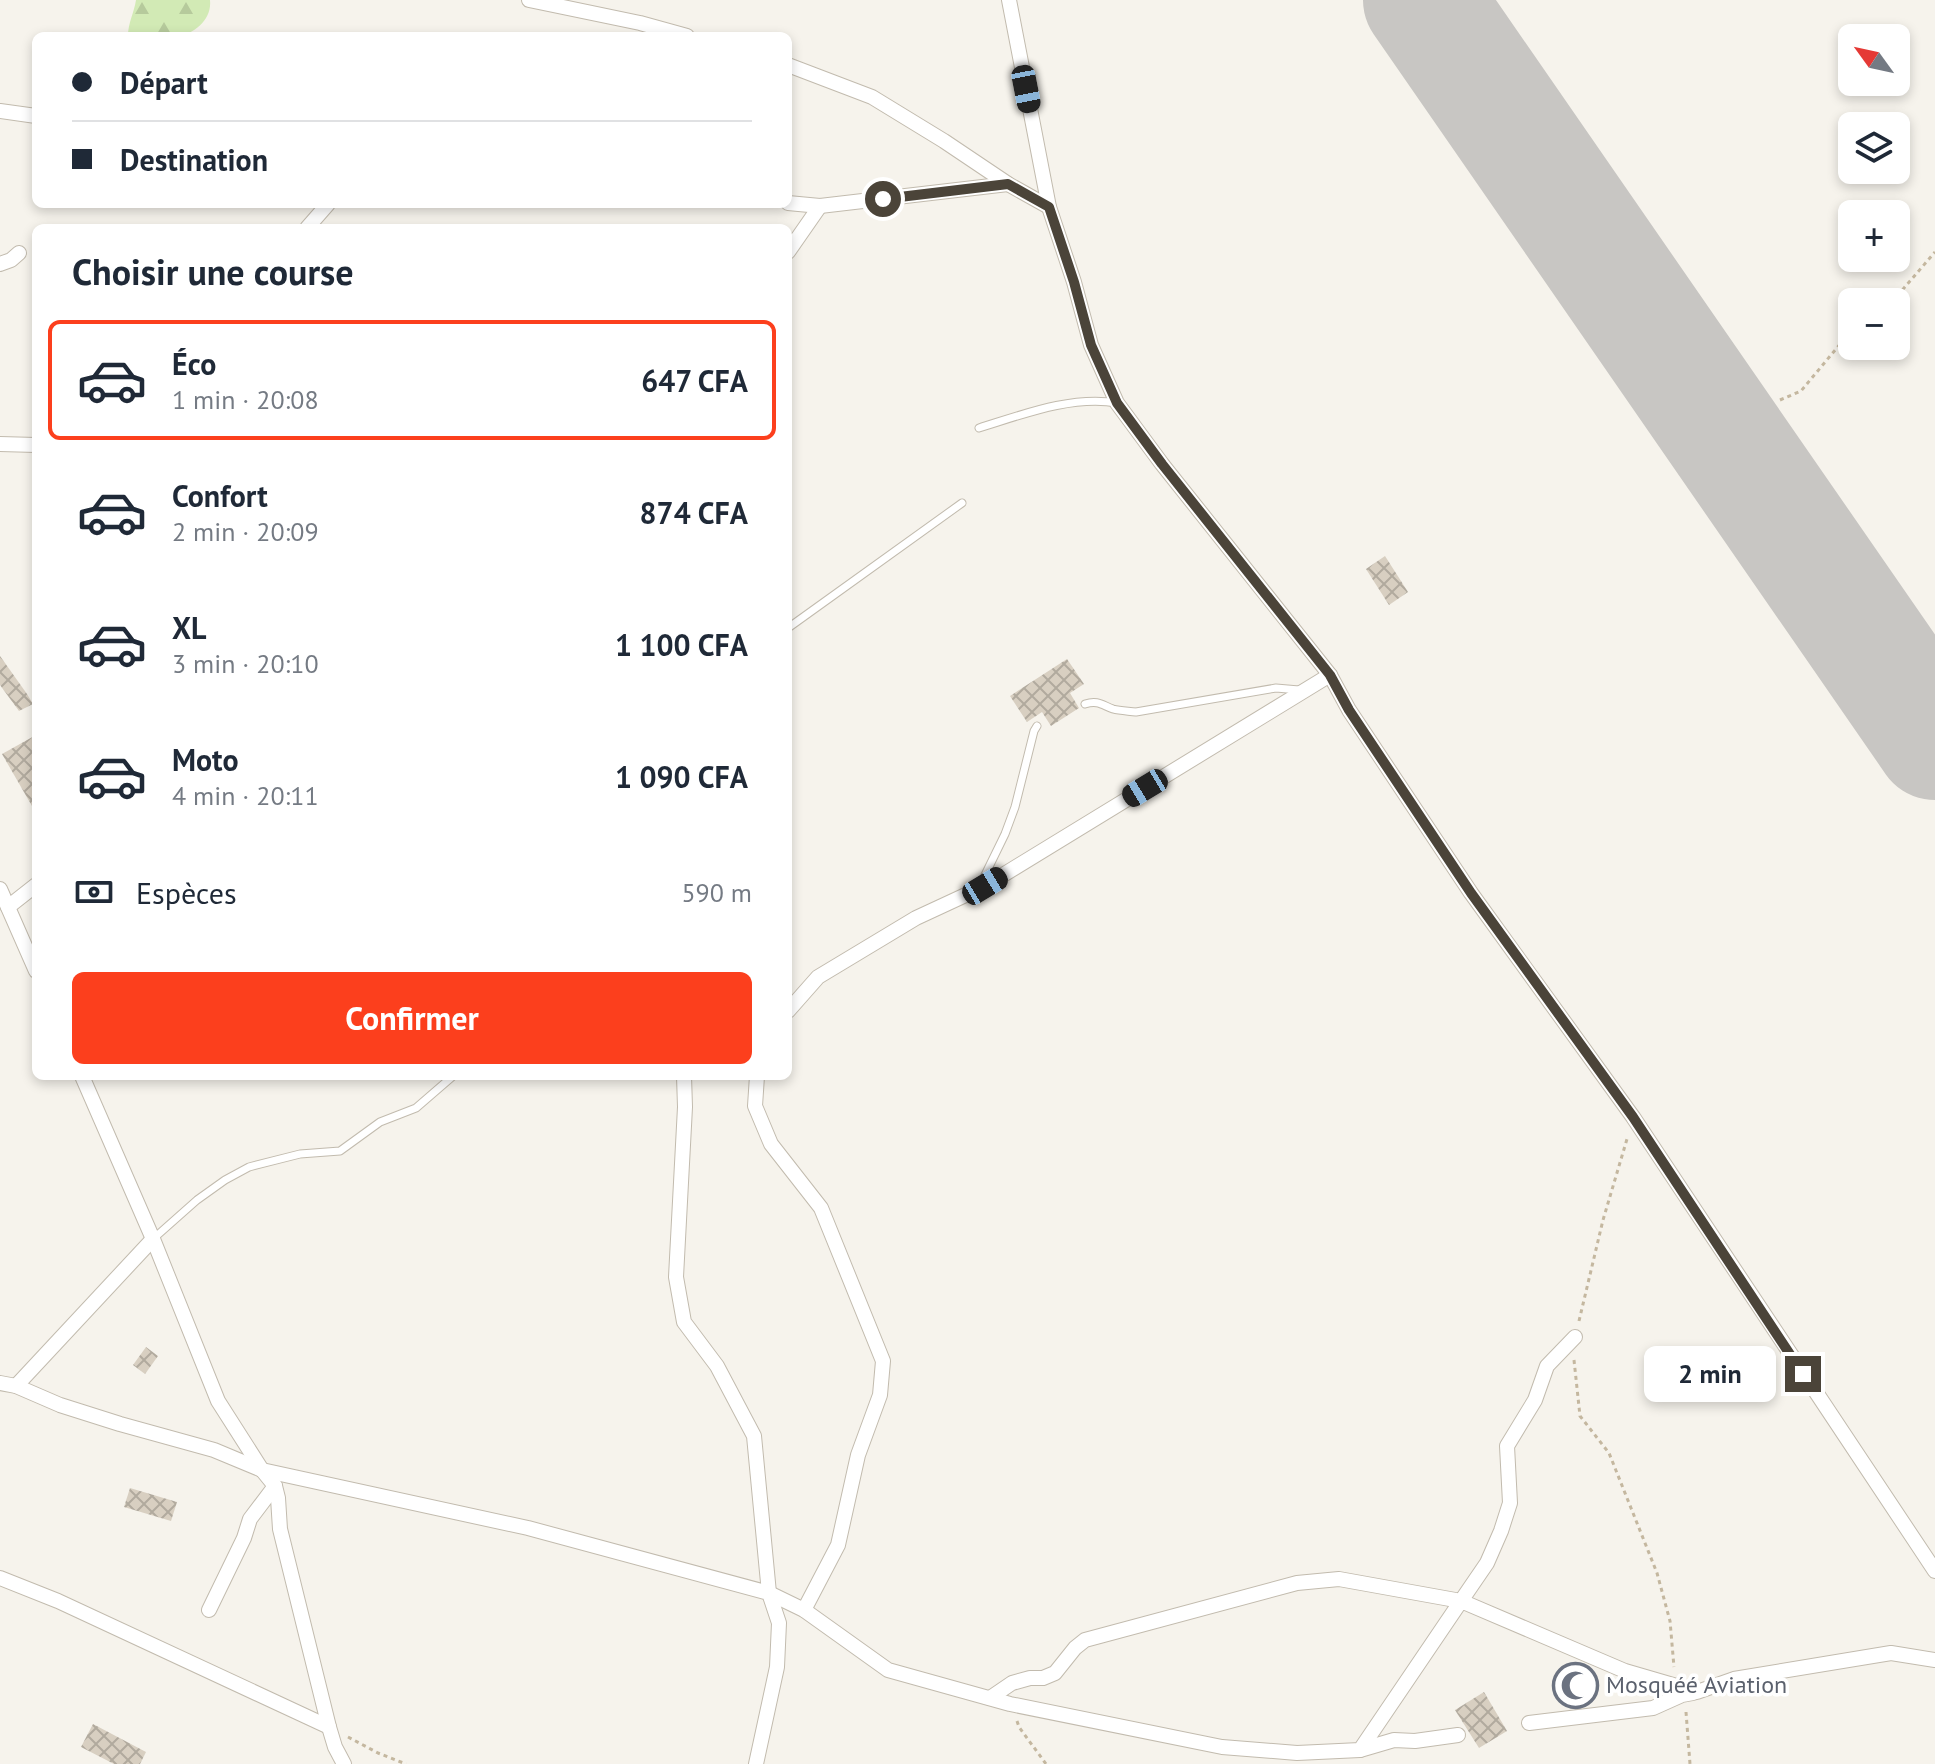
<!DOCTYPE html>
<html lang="fr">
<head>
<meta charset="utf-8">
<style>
	body { margin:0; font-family:"PT Sans",sans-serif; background:#f6f6f7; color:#1f2937; height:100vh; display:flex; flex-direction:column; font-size:30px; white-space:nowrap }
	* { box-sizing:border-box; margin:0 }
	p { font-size:26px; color:#747a83 }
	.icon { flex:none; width:44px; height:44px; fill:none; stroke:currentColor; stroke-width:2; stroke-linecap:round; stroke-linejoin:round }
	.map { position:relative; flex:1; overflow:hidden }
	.panel { position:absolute; left:32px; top:224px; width:760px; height:856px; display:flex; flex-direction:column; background:#fff; border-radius:12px; box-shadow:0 4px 12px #0003 }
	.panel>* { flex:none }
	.guide { position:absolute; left:32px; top:32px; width:760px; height:176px; border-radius:12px; box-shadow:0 4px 12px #0003; display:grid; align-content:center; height:176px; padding:0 40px; background:#fff }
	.needle { width:52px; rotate:303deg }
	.controls { position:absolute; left:1838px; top:24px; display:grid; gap:16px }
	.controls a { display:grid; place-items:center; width:72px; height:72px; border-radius:12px; background:#fff; box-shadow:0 4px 12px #0003; font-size:40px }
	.end { position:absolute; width:36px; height:36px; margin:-18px; border:10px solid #4b4439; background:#fff; box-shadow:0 0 0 4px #fff }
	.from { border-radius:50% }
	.bubble { position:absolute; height:56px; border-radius:12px; background:#fff; box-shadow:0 4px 12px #0003; font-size:26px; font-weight:700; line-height:56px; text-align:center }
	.car { position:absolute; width:24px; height:48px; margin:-24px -12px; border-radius:10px; box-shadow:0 0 6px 2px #0007; background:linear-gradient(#222 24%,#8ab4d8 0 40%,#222 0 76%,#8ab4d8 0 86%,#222 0) }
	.guide b { display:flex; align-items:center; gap:28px; height:76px; font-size:30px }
	.guide b+b { border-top:2px solid #e0e1e3 }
	.guide i { width:20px; height:20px; background:#1f2937 }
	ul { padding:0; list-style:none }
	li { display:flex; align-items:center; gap:24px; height:120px; margin:0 16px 12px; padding:0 24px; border:4px solid transparent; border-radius:12px }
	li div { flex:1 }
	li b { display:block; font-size:30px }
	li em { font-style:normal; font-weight:700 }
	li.current { border-color:#fc3f1d }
	li>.icon { width:72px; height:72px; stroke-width:1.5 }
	h2 { padding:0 40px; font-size:36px; line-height:96px }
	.pay { display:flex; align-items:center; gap:20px; height:88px; padding:0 40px; font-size:30px }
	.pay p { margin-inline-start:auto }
	.cta { display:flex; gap:16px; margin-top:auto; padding:16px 40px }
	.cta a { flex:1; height:92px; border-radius:12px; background:#fc3f1d; color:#fff; font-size:32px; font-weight:700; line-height:92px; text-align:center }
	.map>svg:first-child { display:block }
	.forest { fill:url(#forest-firs) }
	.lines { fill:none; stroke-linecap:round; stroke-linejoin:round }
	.runway { stroke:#c8c6c3; stroke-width:120 }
	.building { fill:url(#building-cross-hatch) }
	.service-casing { stroke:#c2bbae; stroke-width:9 }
	.minor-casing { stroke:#c2bbae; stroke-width:16 }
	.path { stroke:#c4b79f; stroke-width:3; stroke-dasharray:4 4; stroke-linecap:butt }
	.service { stroke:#fff; stroke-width:7 }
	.minor { stroke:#fff; stroke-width:14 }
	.route { stroke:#4b4439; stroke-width:10 }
	.labels { text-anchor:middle; stroke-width:7; stroke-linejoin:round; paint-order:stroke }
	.worship-label { font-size:24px; fill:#5b616d; stroke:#fff; text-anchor:start }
</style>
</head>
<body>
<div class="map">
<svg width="1935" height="1764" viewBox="0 0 1935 1764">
	<defs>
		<pattern id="forest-firs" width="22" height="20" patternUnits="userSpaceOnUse" patternTransform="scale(2)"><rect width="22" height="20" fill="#d2eab5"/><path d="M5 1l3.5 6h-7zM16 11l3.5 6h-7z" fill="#b6ca9c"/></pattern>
		<pattern id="building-cross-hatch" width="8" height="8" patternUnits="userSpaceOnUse" patternTransform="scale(2)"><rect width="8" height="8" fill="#d8cfc1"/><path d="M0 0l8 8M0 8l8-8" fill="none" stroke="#b1aa9e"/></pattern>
	</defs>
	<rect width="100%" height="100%" fill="#f6f3ec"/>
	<path class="forest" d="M136,0H210C212,18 197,32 180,36C170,39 140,36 128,36C128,23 134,13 136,0Z"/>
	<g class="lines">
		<path class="runway" d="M1423,0L1935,740"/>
	</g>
	<g class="building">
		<path d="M1385,556L1408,592L1389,605L1366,569Z"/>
		<path d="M0,656L27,694L33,704L19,711L0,685Z"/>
		<path d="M1067,659L1084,684L1070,693L1079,708L1051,726L1042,712L1027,722L1010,696Z"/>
		<path d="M36,735V813L2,754Z"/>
		<path d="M146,1347L158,1356L145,1374L133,1365Z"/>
		<path d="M130,1488L177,1502L171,1521L124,1507Z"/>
		<path d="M1484,1692L1507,1731L1479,1748L1455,1710Z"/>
		<path d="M93,1724L146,1752L140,1764H114L81,1747Z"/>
	</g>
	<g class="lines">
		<defs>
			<g id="service">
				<path d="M979,428C1021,415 1072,395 1117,403"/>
				<path d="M788,628L962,503"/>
				<path d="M1085,704C1098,700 1102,705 1113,709C1120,711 1129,711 1136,712L1276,688L1299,690"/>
				<path d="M985,884V875L1005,834L1015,807L1034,731L1037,726"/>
				<path d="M153,1239L197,1200L225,1180L249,1167L300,1154L340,1151L380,1122L416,1108L453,1076"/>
			</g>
			<g id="minor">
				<path d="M529,0L640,23L687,36"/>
				<path d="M1009,0L1049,207L1074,282L1091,345L1117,403L1162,464L1330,675L1349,710L1471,893L1633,1117L1935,1571"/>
				<path d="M788,65L872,97L944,141L1008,184L1049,207"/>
				<path d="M0,111L36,116"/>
				<path d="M788,203L820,206L1008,184"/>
				<path d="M307,228L328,204"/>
				<path d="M788,252L820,206"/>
				<path d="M0,264L11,260L19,253"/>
				<path d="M0,444L36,445"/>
				<path d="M0,889L36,971"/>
				<path d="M8,907L36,885"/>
				<path d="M788,1011L818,977L916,918L985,886L1330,675"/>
				<path d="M82,1076L153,1239L218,1401L262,1470L275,1486L278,1498L280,1529L329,1727L335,1747L344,1764"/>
				<path d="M684,1076L685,1107L676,1277L684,1322L717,1366L754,1436L769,1593L779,1623L777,1667L756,1764"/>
				<path d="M757,1076L755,1106L771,1144L821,1208L883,1361L880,1395L858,1455L838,1545L804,1610"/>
				<path d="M0,1383L16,1386L60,1405L120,1424L214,1450L262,1470L528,1528L769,1593L804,1610L888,1670L1010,1704L1222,1747L1297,1753L1360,1750L1461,1601L1625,1671L1697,1692L1734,1679L1891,1653L1935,1660"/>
				<path d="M16,1386L153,1239"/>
				<path d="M0,1578L58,1601L329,1727"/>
				<path d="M209,1610L244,1538L250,1519L275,1486"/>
				<path d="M990,1698L1012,1683L1030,1678H1043L1055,1673L1075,1648L1085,1640L1297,1583L1339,1579L1461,1601L1487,1563L1501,1531L1510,1503L1507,1446L1535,1400L1547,1366L1575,1337"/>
				<path d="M1529,1723L1653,1708L1682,1695L1693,1693"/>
				<path d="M1360,1750L1394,1740L1415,1741L1458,1735"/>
			</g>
		</defs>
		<use href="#service" class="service-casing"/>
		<use href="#minor" class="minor-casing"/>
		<g class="path">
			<path d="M1892,302L1935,252"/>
			<path d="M1780,400L1801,391L1841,343L1852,334"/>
			<path d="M1579,1321L1603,1220L1627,1139"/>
			<path d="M1574,1360L1580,1416L1609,1453L1657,1573L1670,1621L1674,1667"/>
			<path d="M1686,1712L1690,1764"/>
			<path d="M1017,1721L1019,1727L1046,1764"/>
			<path d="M348,1737L378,1753L406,1764"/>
		</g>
		<use href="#service" class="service"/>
		<use href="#minor" class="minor"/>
	</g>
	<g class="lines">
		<path class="route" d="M883,199L1008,184L1049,207L1074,282L1091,345L1117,403L1162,464L1330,675L1349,710L1471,893L1633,1117L1803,1374"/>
	</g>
	<defs>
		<symbol id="mosque-ring" viewBox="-11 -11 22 22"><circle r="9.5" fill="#fff" stroke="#6b7280" stroke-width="1.5"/><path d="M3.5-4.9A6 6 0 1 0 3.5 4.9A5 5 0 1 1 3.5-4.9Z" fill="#6b7280"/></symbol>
	</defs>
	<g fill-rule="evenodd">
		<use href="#mosque-ring" x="1550" y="1660" width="51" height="51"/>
	</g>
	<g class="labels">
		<g class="worship-label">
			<text x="1606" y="1693">Mosquéé Aviation</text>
		</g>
	</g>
</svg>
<div class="controls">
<a><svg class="needle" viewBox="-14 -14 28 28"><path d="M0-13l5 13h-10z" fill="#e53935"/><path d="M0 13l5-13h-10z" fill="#747a83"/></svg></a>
<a><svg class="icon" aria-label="layers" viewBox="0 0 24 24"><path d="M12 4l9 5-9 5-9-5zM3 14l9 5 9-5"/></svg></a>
<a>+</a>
<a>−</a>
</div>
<i class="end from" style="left:883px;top:199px"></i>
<i class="end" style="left:1803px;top:1374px"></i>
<div class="bubble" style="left:1644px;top:1346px;width:132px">2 min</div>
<i class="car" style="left:1026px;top:89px;rotate:169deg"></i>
<i class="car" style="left:1145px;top:788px;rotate:239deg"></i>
<i class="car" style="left:985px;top:886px;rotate:59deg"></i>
<div class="guide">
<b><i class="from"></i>Départ</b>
<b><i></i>Destination</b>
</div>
<section class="panel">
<h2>Choisir une course</h2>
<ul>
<li class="current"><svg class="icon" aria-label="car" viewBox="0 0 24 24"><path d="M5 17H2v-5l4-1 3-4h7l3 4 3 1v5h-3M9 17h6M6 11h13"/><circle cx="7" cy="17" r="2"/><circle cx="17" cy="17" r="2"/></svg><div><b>Éco</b><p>1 min · 20:08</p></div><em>647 CFA</em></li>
<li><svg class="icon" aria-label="car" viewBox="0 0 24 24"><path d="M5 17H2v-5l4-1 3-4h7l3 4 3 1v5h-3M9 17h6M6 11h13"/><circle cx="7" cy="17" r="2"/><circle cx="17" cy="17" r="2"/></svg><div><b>Confort</b><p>2 min · 20:09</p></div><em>874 CFA</em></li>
<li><svg class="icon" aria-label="car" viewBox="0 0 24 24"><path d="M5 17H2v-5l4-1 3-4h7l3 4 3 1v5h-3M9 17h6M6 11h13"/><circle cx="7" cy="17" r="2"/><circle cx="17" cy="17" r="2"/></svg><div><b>XL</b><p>3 min · 20:10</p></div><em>1 100 CFA</em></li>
<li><svg class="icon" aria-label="car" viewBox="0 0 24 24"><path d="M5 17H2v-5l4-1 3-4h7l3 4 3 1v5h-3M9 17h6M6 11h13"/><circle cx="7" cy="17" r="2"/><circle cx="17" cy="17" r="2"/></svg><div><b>Moto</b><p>4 min · 20:11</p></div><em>1 090 CFA</em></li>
</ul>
<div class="pay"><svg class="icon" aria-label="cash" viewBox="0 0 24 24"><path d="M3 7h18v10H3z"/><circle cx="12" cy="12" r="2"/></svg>Espèces<p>590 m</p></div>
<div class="cta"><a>Confirmer</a></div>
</section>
</div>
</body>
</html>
